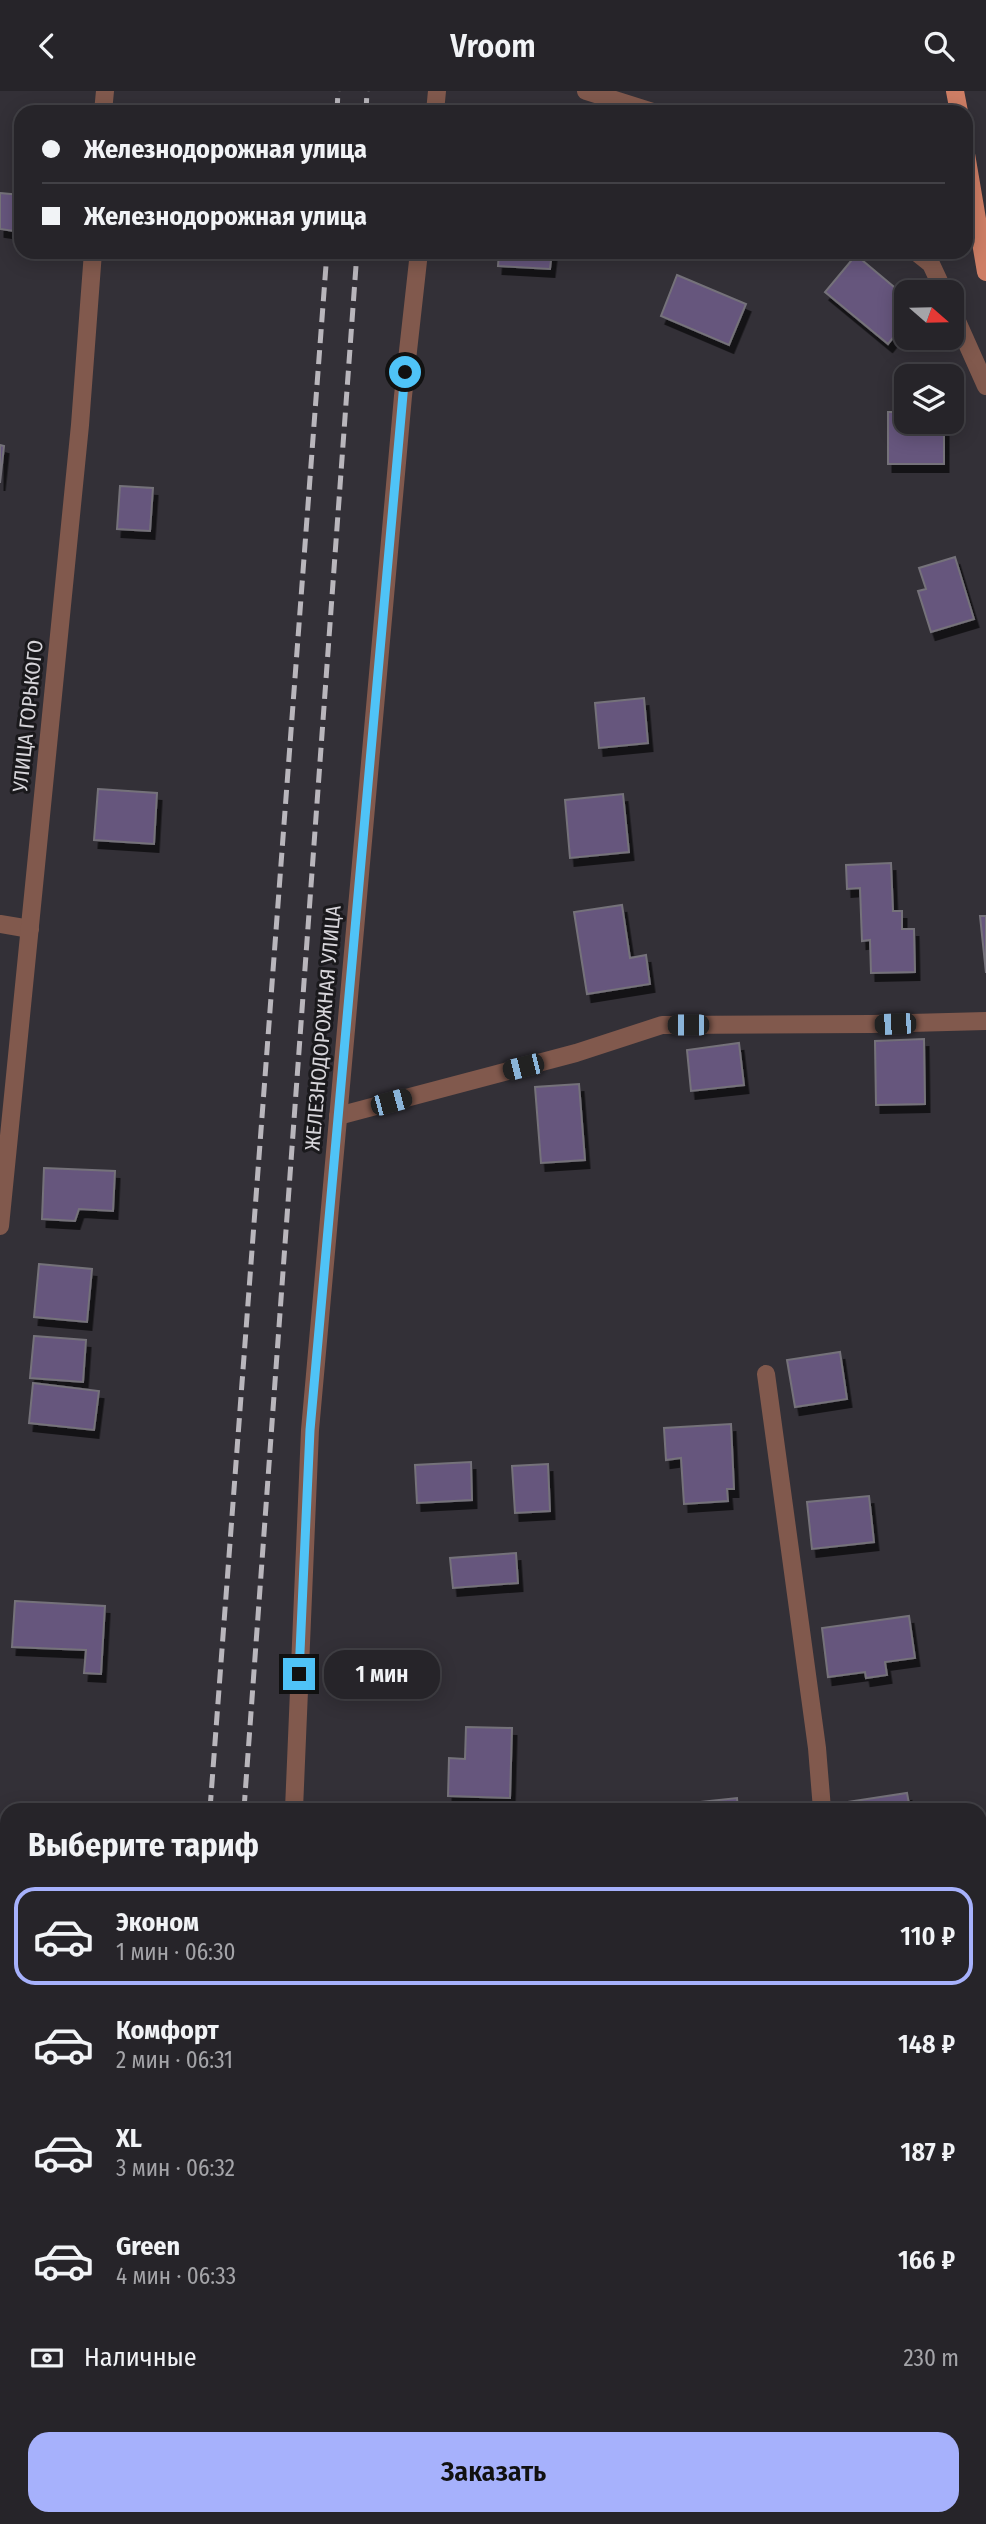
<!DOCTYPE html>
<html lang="ru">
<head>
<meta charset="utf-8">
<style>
	body { margin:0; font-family:"Fira Sans Condensed",sans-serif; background:#2e2c31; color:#f1f3f6; height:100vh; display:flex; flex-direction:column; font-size:26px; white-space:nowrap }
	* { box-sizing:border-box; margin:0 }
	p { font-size:23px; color:#a4a4a8 }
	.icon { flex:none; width:38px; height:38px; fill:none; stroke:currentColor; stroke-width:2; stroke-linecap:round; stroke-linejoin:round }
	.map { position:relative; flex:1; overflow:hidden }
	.panel { position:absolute; left:0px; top:1712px; width:987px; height:723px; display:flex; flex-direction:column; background:#262429; border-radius:21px 21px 0 0; box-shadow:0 4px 18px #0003,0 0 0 2px #424146 }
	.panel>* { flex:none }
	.hud { position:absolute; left:14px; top:14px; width:959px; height:154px; border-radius:21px; box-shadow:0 4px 18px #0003,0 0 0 2px #424146; display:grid; align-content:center; height:154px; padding:0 28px; background:#262429 }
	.needle { width:46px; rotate:110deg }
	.buttons { position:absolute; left:894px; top:189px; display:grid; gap:14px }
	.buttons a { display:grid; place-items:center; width:70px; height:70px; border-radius:14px; background:#262429; box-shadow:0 4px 18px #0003,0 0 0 2px #424146; font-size:35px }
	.end { position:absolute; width:32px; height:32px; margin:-16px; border:9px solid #4fc3f7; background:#111; box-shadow:0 0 0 4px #111 }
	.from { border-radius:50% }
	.bubble { position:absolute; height:49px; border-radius:21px; background:#262429; box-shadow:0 4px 18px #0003,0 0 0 2px #424146; font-size:23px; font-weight:600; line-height:49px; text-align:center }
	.car { position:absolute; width:21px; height:42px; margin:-21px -10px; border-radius:9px; box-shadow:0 0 5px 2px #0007; background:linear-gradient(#222 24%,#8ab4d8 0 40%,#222 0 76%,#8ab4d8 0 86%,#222 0) }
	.hud b { display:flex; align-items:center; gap:24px; height:66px; font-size:26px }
	.hud b+b { border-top:2px solid #424146 }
	.hud i { width:18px; height:18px; background:#f1f3f6 }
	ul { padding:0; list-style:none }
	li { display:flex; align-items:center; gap:21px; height:98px; margin:0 14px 10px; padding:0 14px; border:4px solid transparent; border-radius:21px }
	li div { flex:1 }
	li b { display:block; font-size:26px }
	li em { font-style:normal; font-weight:600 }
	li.current { border-color:#a6b1fc }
	li>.icon { width:63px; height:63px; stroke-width:1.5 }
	h2 { padding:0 28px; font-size:32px; line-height:84px }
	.pay { display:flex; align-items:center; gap:18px; height:77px; padding:0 28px; font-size:26px }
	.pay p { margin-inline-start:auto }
	.action { display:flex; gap:14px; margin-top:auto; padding:14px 28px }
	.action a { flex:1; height:80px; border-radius:21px; background:#a6b1fc; color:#111; font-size:28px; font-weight:600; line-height:80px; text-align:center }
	header { display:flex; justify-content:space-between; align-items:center; height:91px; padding:0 28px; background:#262429; font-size:32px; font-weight:600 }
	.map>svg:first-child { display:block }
	.building { fill:#66567d; stroke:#75727a; stroke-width:2; filter:url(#shadow) }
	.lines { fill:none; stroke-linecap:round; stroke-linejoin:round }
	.minor { stroke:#81594d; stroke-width:18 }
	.major { stroke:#ce7e65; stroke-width:18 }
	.rail { stroke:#b9b6bc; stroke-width:5; stroke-dasharray:14 7; stroke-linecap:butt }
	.route { stroke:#4fc3f7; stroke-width:9 }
	.labels { text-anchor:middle; stroke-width:6; stroke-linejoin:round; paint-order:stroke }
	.street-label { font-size:21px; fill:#d6d4d9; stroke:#1a191c }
</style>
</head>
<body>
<header><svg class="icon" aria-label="back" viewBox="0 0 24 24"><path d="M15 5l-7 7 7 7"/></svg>Vroom<svg class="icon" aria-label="search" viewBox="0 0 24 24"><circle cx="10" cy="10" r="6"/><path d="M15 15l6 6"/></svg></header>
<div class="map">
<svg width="986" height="2433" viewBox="0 0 986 2433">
	<defs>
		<filter id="shadow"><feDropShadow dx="4.5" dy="8" stdDeviation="0" flood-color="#0009"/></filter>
	</defs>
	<rect width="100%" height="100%" fill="#333037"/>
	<g class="building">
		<path d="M0,102L21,104V141L0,138Z"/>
		<path d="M499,161H552L550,178L498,175Z"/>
		<path d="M856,164L906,206V231L888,253L825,201Z"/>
		<path d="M677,184L746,213L729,254L661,225Z"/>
		<path d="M888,321H906V331H944V373H888Z"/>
		<path d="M0,354L4,355L0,392Z"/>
		<path d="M120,395L153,397L150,440L117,438Z"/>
		<path d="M955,466L974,528L931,541L918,500L926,498L919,477Z"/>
		<path d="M644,607L648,652L599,657L595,612Z"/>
		<path d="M98,698L157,702L154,753L94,749Z"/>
		<path d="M623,703L629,761L570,767L565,709Z"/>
		<path d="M891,772L893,820H902V838H914L915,881L871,882L870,849L862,850L860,797L847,798L846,774Z"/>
		<path d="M622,814L630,867L646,864L650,893L587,903L574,821Z"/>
		<path d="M980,825H986V882Z"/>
		<path d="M924,948L925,1013L876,1014L875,950Z"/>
		<path d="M739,952L744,994L691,1000L687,959Z"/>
		<path d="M579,993L585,1069L541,1072L535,996Z"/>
		<path d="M44,1077L115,1080L113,1120L79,1118L75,1130L42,1128Z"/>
		<path d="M39,1173L92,1178L87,1231L34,1226Z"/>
		<path d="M34,1245L86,1249L83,1291L30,1287Z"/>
		<path d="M840,1261L847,1308L795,1316L787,1269Z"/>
		<path d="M33,1292L99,1300L94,1339L29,1332Z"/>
		<path d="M731,1333L734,1398H727L728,1410L684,1413L681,1367L666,1369L664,1337Z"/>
		<path d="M471,1371L472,1409L417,1412L415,1374Z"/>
		<path d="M548,1373L550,1420L515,1422L512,1375Z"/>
		<path d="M869,1405L874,1451L812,1458L807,1411Z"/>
		<path d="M516,1462L518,1492L453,1497L450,1467Z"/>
		<path d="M15,1510L105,1515L101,1583L84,1582L86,1559L12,1556Z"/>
		<path d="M909,1525L915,1567L885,1571L887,1584L866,1587L865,1581L828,1586L822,1537Z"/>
		<path d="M466,1636L512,1637L510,1707L448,1705L449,1667L465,1668Z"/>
		<path d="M907,1702L910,1718H848L847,1711Z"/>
		<path d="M737,1707L738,1718H654V1716Z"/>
		<path d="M0,1773L7,1774V1818L0,1817Z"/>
		<path d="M0,2017L7,2018V2075H0Z"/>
		<path d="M0,2230H7L6,2275L0,2274Z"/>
		<path d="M529,2427H582L583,2432L530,2433Z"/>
	</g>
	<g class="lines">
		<g class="minor">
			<path d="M586,0L653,21"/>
			<path d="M103,21L105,0"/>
			<path d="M435,21L437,0"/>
			<path d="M916,161L931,173L944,201"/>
			<path d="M952,219L986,295"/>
			<path d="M0,833L30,838"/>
			<path d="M338,1025L576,962L662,934L872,933L986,930"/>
			<path d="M0,1135L80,334L93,161"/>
			<path d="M766,1283L817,1657L822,1718"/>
			<path d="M294,1718L310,1339L403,305L419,161"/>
			<path d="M980,2005L986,2006"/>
			<path d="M980,2273L986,2272"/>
			<path d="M264,2433V2427"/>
			<path d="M374,2433L386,2427"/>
		</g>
		<g class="major">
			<path d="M955,0L959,21"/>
			<path d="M966,63L986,181"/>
		</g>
		<g class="rail">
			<path d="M337,21L338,0"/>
			<path d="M366,21L367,0"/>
			<path d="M210,1718L327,161"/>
			<path d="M244,1718L357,161"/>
			<path d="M164,2433L165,2427"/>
			<path d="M191,2433V2427"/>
		</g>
	</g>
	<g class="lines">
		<path class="route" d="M299,1583L310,1339L405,281"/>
	</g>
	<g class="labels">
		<g class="street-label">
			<text transform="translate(28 625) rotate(-84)" y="7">УЛИЦА ГОРЬКОГО</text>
			<text transform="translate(323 937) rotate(-85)" y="7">ЖЕЛЕЗНОДОРОЖНАЯ УЛИЦА</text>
		</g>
	</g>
</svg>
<div class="buttons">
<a><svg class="needle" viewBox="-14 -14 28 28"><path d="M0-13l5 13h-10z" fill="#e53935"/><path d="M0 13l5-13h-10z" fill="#a4a4a8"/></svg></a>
<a><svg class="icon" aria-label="layers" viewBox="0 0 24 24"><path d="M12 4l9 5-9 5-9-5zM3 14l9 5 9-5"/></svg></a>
</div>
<i class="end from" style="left:405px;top:281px"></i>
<i class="end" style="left:299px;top:1583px"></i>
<div class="bubble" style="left:324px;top:1559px;width:116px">1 мин</div>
<i class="car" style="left:895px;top:933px;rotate:268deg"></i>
<i class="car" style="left:688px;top:934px;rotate:270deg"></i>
<i class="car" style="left:523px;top:976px;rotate:256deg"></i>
<i class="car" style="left:391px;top:1011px;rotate:75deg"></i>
<div class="hud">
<b><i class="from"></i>Железнодорожная улица</b>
<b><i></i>Железнодорожная улица</b>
</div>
<section class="panel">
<h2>Выберите тариф</h2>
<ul>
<li class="current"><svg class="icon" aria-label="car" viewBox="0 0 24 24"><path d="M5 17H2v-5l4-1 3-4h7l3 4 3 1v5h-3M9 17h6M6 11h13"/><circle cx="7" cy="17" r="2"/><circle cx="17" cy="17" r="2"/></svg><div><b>Эконом</b><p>1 мин · 06:30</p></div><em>110 ₽</em></li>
<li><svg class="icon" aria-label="car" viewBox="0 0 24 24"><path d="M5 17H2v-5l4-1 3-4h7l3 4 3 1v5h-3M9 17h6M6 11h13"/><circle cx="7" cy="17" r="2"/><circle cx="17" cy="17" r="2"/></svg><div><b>Комфорт</b><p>2 мин · 06:31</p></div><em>148 ₽</em></li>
<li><svg class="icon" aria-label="car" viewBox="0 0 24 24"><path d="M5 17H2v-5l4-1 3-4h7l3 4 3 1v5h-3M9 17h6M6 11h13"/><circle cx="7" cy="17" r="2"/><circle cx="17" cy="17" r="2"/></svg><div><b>XL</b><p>3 мин · 06:32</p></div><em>187 ₽</em></li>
<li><svg class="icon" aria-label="car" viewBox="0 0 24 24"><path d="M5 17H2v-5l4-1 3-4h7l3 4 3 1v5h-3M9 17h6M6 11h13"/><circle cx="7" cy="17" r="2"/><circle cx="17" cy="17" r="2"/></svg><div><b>Green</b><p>4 мин · 06:33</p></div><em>166 ₽</em></li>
</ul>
<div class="pay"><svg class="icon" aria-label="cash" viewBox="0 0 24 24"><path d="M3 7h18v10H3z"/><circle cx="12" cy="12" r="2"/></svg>Наличные<p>230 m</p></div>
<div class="action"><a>Заказать</a></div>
</section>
</div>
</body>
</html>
